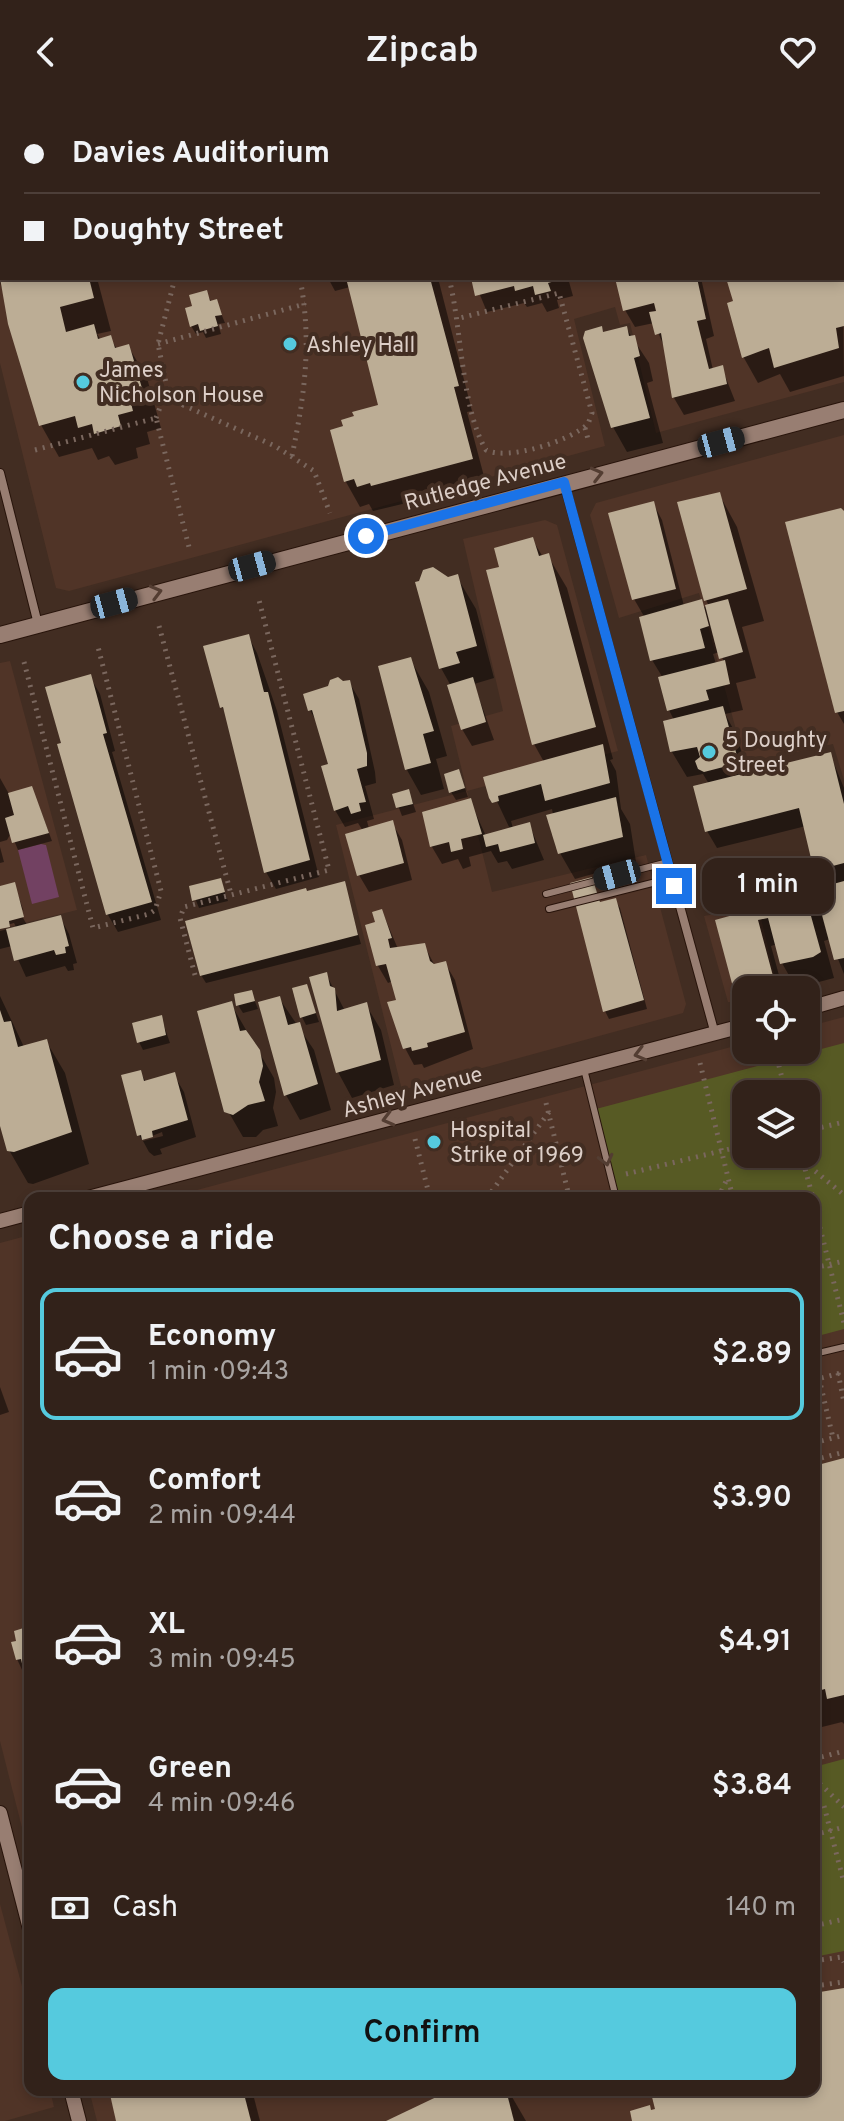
<!DOCTYPE html>
<html lang="en">
<head>
<meta charset="utf-8">
<style>
	body { margin:0; font-family:Overpass,sans-serif; background:#3d2f27; color:#f1f3f6; height:100vh; display:flex; flex-direction:column; font-size:30px; white-space:nowrap }
	* { box-sizing:border-box; margin:0 }
	p { font-size:26px; color:#a8a4a2 }
	.icon { flex:none; width:44px; height:44px; fill:none; stroke:currentColor; stroke-width:2; stroke-linecap:round; stroke-linejoin:round }
	.map { position:relative; flex:1; overflow:hidden }
	.sheet { position:absolute; left:24px; top:1088px; width:796px; height:904px; display:flex; flex-direction:column; background:#32221a; border-radius:16px; box-shadow:0 4px 12px #0003,0 0 0 2px #4d3f39 }
	.sheet>* { flex:none }
	.top-card { position:absolute; left:0px; top:0px; width:844px; height:176px; box-shadow:0 4px 12px #0003,0 0 0 2px #4d3f39; display:grid; align-content:center; height:176px; padding:0 24px; background:#32221a }
	.fabs { position:absolute; left:732px; top:872px; display:grid; gap:16px }
	.fabs a { display:grid; place-items:center; width:88px; height:88px; border-radius:16px; background:#32221a; box-shadow:0 4px 12px #0003,0 0 0 2px #4d3f39; font-size:40px }
	.end { position:absolute; width:36px; height:36px; margin:-18px; border:10px solid #1a73e8; background:#fff; box-shadow:0 0 0 4px #fff }
	.from { border-radius:50% }
	.bubble { position:absolute; height:56px; border-radius:16px; background:#32221a; box-shadow:0 4px 12px #0003,0 0 0 2px #4d3f39; font-size:26px; font-weight:600; line-height:56px; text-align:center }
	.car { position:absolute; width:24px; height:48px; margin:-24px -12px; border-radius:10px; box-shadow:0 0 6px 2px #0007; background:linear-gradient(#222 24%,#8ab4d8 0 40%,#222 0 76%,#8ab4d8 0 86%,#222 0) }
	.top-card b { display:flex; align-items:center; gap:28px; height:76px; font-size:30px }
	.top-card b+b { border-top:2px solid #4d3f39 }
	.top-card i { width:20px; height:20px; background:#f1f3f6 }
	ul { padding:0; list-style:none }
	li { display:flex; align-items:center; gap:24px; height:132px; margin:0 16px 12px; padding:0 8px; border:4px solid transparent; border-radius:16px }
	li div { flex:1 }
	li b { display:block; font-size:30px }
	li em { font-style:normal; font-weight:600 }
	li.on { border-color:#55cade }
	li>.icon { width:72px; height:72px; stroke-width:1.5 }
	h2 { padding:0 24px; font-size:36px; line-height:96px }
	.pay { display:flex; align-items:center; gap:20px; height:88px; padding:0 24px; font-size:30px }
	.pay p { margin-inline-start:auto }
	.button { display:flex; gap:16px; margin-top:auto; padding:16px 24px }
	.button a { flex:1; height:92px; border-radius:16px; background:#55cade; color:#111; font-size:32px; font-weight:600; line-height:92px; text-align:center }
	header { display:flex; justify-content:space-between; align-items:center; height:104px; padding:0 24px; background:#32221a; font-size:36px; font-weight:600 }
	.map>svg:first-child { display:block }
	.built { fill:#503427; fill-rule:evenodd }
	.green { fill:#575a24; fill-rule:evenodd }
	.water { fill:#724162 }
	.shadow { fill:#0007; fill-rule:evenodd }
	.building { fill:#bcad95 }
	.lines { fill:none; stroke-linecap:round; stroke-linejoin:round }
	.service-casing { stroke:#28140b; stroke-width:8 }
	.minor-casing { stroke:#28140b; stroke-width:10 }
	.tertiary-casing { stroke:#28140b; stroke-width:16 }
	.secondary-casing { stroke:#28140b; stroke-width:18 }
	.path { stroke:#7a675e; stroke-width:5; stroke-dasharray:2 6; stroke-linecap:butt }
	.service { stroke:#987e72; stroke-width:6 }
	.minor { stroke:#987e72; stroke-width:8 }
	.tertiary { stroke:#987e72; stroke-width:14 }
	.secondary { stroke:#987e72; stroke-width:16 }
	.oneway { stroke:#533d32 }
	.route { stroke:#1a73e8; stroke-width:10 }
	.poi-dot { fill:#55cade; stroke:#422d22; stroke-width:3 }
	.labels { text-anchor:middle; stroke-width:8; stroke-linejoin:round; paint-order:stroke }
	.poi-label { font-size:22px; fill:#dccec7; stroke:#422d22; text-anchor:start }
	.street-label { font-size:22px; fill:#dccec7; stroke:#422d22 }
</style>
</head>
<body>
<header><svg class="icon" aria-label="back" viewBox="0 0 24 24"><path d="M15 5l-7 7 7 7"/></svg>Zipcab<svg class="icon" aria-label="heart" viewBox="0 0 24 24"><path d="M12 20l-8-8c-3-5 5-10 8-4 3-6 11-1 8 4z"/></svg></header>
<div class="map">
<svg width="844" height="2017" viewBox="0 0 844 2017">
	<rect width="100%" height="100%" fill="#422d22"/>
	<g class="built">
		<path d="M0,0L662,2H2V174H842L844,41V278L656,329L630,219L620,221L615,203L574,215L605,342L69,487L56,484L0,259Z"/>
		<path d="M844,331V676L833,640L745,659L699,489L619,514L590,411L596,399Z"/>
		<path d="M545,416L557,421L618,647L467,687L492,788L646,751L686,900L683,909L402,986L336,721L467,687L451,622L503,607L463,435Z"/>
		<path d="M10,557L77,806L0,825V559Z"/>
		<path d="M758,802L778,886H746V898H728L704,812Z"/>
		<path d="M844,913V2017H97L89,1986H814V1094H167L746,939V946H806V923ZM746,990H806V1050H746Z"/>
		<path d="M30,1131V1755L0,1637V1139Z"/>
		<path d="M0,1800L30,1912V1986H50L54,2003L5,2017H0Z"/>
	</g>
	<g class="green">
		<path d="M844,939V1225L814,1233V1094H620L596,1005ZM746,990H806V1050H746Z"/>
		<path d="M844,1655V1847L814,1853V1663Z"/>
	</g>
	<path class="water" d="M41,740L46,741L59,793L32,800L18,746Z"/>
	<g class="shadow">
		<path d="M22,0H263V2H20Z"/>
		<path d="M776,0H829L827,2Z"/>
		<path d="M0,5L2,174H97L111,227L97,230L101,236L110,234L117,245L128,242L147,274L161,324L147,328L150,340L136,344L138,354L115,361L109,352L98,356L92,344L59,353L41,321L0,178Z"/>
		<path d="M842,99L844,272L790,288L780,270L758,279L744,254L729,201L735,199L728,174H842Z"/>
		<path d="M328,174H438L472,307L467,308L486,380L373,407L369,400L360,403L346,378L332,327L381,303L350,183L335,187Z"/>
		<path d="M473,174H568L573,192L557,196L559,204L547,208L542,199L527,203L524,199L487,208Z"/>
		<path d="M617,174H701L714,232L706,235L713,266L722,264L735,297L684,311L674,294L666,247L654,219L635,223L625,206Z"/>
		<path d="M206,189L211,197H216L225,219L218,220L221,230L206,234L203,228L196,230L191,222L195,204Z"/>
		<path d="M626,224L649,259L653,277L647,279L663,339L627,348L613,323L601,225L604,230Z"/>
		<path d="M719,390L737,423L764,517L742,523L756,574L736,579L743,606L725,610L736,630L748,670L830,650L844,684V870L830,835L824,837L834,874L796,884L782,859L777,840L771,842L783,886H746V904L736,886L717,818L811,784L819,798L827,784L816,766L806,722L717,744L707,727L709,680L703,670L687,673L672,648L665,619L674,616L669,606L663,574L652,556L645,514L634,495L653,399L662,416L684,502L701,497L704,503L709,502L706,496ZM720,548L724,558L716,560L713,550Z"/>
		<path d="M844,410V620L837,608Z"/>
		<path d="M532,435L543,453L548,452L567,484L613,655L610,656L616,667L621,705L630,720L636,758L575,775L560,749L552,705L511,717L513,724L529,720L544,756L512,765L507,757L498,759L491,747L469,753L471,762L463,765L458,755L442,760L432,743L424,709L470,697L486,732L510,725L486,674L544,658L534,640L501,464Z"/>
		<path d="M457,473L476,505L494,574L474,580L494,636L472,642L462,625L451,582L441,564Z"/>
		<path d="M248,532L257,549L277,607L319,773L276,785L266,768L228,613L222,603Z"/>
		<path d="M410,555L429,588L447,652L436,655L444,685L421,691L407,666L381,564Z"/>
		<path d="M90,573L100,590L115,647L112,648L161,816L118,828L108,811L60,642L63,641Z"/>
		<path d="M349,578L359,595L375,668L376,679L365,682L374,715L367,717L369,725L392,719L402,736L412,776L369,788L359,771L363,727L358,719L345,723L335,706L330,662L319,623L310,606Z"/>
		<path d="M459,667L468,693L456,696L451,688Z"/>
		<path d="M0,674L9,690L35,692L52,737L18,746L11,729L7,736L0,738Z"/>
		<path d="M409,688L416,708L402,712L394,691Z"/>
		<path d="M0,743L4,758L0,759Z"/>
		<path d="M220,776L228,797L199,804L191,784Z"/>
		<path d="M14,780L24,808L21,803L18,805L27,821L60,813L69,830L77,859L73,860L74,866L68,867L65,862L26,873L12,842L0,845V827L16,823L14,819L0,823V784Z"/>
		<path d="M344,780L361,840L206,879L201,871L307,789Z"/>
		<path d="M595,784L601,800L615,796L620,804L647,905L609,915L605,907Z"/>
		<path d="M382,807L398,845L424,841L435,862L445,859L455,876L473,945L424,964L422,960L414,961L405,944L393,877L388,879L378,862V820Z"/>
		<path d="M326,870L345,907L366,901L381,926L394,981L352,994L338,968Z"/>
		<path d="M306,882L319,918L306,921L302,913Z"/>
		<path d="M251,888L258,905L243,909L238,901Z"/>
		<path d="M0,892L24,943L46,937L65,969L89,1060L33,1080L28,1079L9,1046L0,1014Z"/>
		<path d="M279,894L314,946L331,1006L300,1016L286,991Z"/>
		<path d="M231,900L274,974L276,988L273,1004L278,1022L263,1026L256,1033H243L228,1007Z"/>
		<path d="M161,913L170,939L143,946L139,938Z"/>
		<path d="M140,968L146,978L174,971L184,988L196,1033L160,1045L162,1050L154,1052L149,1048L143,1037L163,1032L162,1028L142,1036L139,1031Z"/>
		<path d="M0,1283L9,1308L0,1311Z"/>
		<path d="M844,1356V1620L842,1618L814,1625V1364Z"/>
		<path d="M30,1524V1583L17,1555Z"/>
		<path d="M111,1986H252L260,2017H119Z"/>
		<path d="M462,1986H508L526,2017H387Z"/>
	</g>
	<g class="building">
		<path d="M0,174H89L94,194L60,203L66,228L94,220L98,235L111,231L115,244L129,240L144,291L130,295L133,307L118,311L121,322L94,330L92,320L78,324L75,312L39,322L8,220Z"/>
		<path d="M346,174H430L459,282L454,283L473,355L371,382L370,379L357,383L354,375L344,378L330,326L343,322L341,316L354,312L352,308L378,301Z"/>
		<path d="M471,174H562V175L548,179L551,187L535,191L533,182L515,187L514,182L475,192Z"/>
		<path d="M615,174H697L706,215L697,217L709,265L723,261L727,280L672,294L661,229L655,231L649,208L656,207L654,199L623,207Z"/>
		<path d="M726,174H844V222L836,224L839,244L774,264L769,244L742,254L727,199L733,197Z"/>
		<path d="M207,186L210,197L217,195L222,211L215,212L218,222L200,227L198,220L190,223L185,204L192,202L189,191Z"/>
		<path d="M602,222L603,228L627,222L629,232L635,231L640,252L634,254L650,314L611,324L583,234L585,227Z"/>
		<path d="M720,388L747,485L704,497L677,398Z"/>
		<path d="M654,397L676,485L632,496L608,409Z"/>
		<path d="M841,404L844,407V607L835,609L785,418Z"/>
		<path d="M533,433L539,452L549,449L596,623L532,641L486,466L499,463L494,444Z"/>
		<path d="M433,463L448,473L458,470L477,542L456,548L460,559L439,565L415,478L419,477L423,466Z"/>
		<path d="M702,495L709,522L700,525L705,544L650,557L639,513Z"/>
		<path d="M728,495L743,548L719,555L705,501Z"/>
		<path d="M249,530L264,588H268L310,756L264,769L223,603L220,604L203,542Z"/>
		<path d="M411,553L434,627L423,630L431,659L405,666L378,562Z"/>
		<path d="M725,556L730,580L706,586L709,596L667,607L658,573Z"/>
		<path d="M91,570L107,629L103,630L152,798L106,811L57,640L61,639L45,583Z"/>
		<path d="M338,573L343,577L350,576L367,649V662L357,665L366,698L359,699L361,707L351,710L348,702L334,707L321,662L328,660L312,606L308,607L303,590L328,582L330,576Z"/>
		<path d="M473,573L486,618L461,626L447,581Z"/>
		<path d="M723,602L739,659L704,668L698,665L695,657L700,653L697,643L670,648L663,617Z"/>
		<path d="M603,640L610,679L545,697L541,680L498,692L499,697L492,699L489,694L483,673Z"/>
		<path d="M831,648L844,700V759L814,767L799,704L705,728L693,682Z"/>
		<path d="M459,665L465,684L449,689L444,670Z"/>
		<path d="M32,682L49,729L12,739L5,714L14,711L8,689Z"/>
		<path d="M409,685L413,700L396,704L392,690Z"/>
		<path d="M616,693L623,733L558,750L546,711Z"/>
		<path d="M471,694L482,730L461,735L463,745L451,748L449,738L430,743L422,708Z"/>
		<path d="M393,716L404,759L357,772L345,730Z"/>
		<path d="M530,718L535,739L500,748L498,740L486,743L483,731Z"/>
		<path d="M592,773L600,798L616,794L644,896L603,908L570,779Z"/>
		<path d="M221,774L225,788L192,797L189,782Z"/>
		<path d="M345,777L358,831L200,872L185,817L306,784L307,787Z"/>
		<path d="M844,777V854L834,856L815,785Z"/>
		<path d="M15,778L24,813L9,817L10,823L0,825V782Z"/>
		<path d="M812,782L819,809L811,812L821,848L813,853L780,860L768,814L758,816L773,872L734,887L715,816L744,808L741,799Z"/>
		<path d="M382,805L392,834L388,835L390,844L425,839L430,857L434,860L446,857L465,928L427,939L428,943L412,947L411,943L403,945L387,898L396,896L386,860L376,862L365,821L375,818L372,808Z"/>
		<path d="M61,811L69,842L65,843L66,849L56,851L54,846L14,857L6,825Z"/>
		<path d="M327,868L330,882L335,884L337,907L367,898L381,956L336,969L309,873Z"/>
		<path d="M307,880L316,909L300,914L292,884Z"/>
		<path d="M252,886L255,897L236,902L234,890Z"/>
		<path d="M280,892L288,921L300,918L318,980L284,992L258,898Z"/>
		<path d="M232,897L240,927L246,926L260,946L263,962L259,978L265,997L248,1001L233,1011L224,1008L197,907Z"/>
		<path d="M0,906L4,918L11,917L18,943L47,935L72,1028L14,1048L7,1047L0,1022Z"/>
		<path d="M162,911L166,931L137,939L132,919Z"/>
		<path d="M141,966L144,977L175,968L188,1016L152,1027L153,1033L142,1036L141,1031L137,1032L121,971Z"/>
		<path d="M844,1354V1591L827,1595L825,1585L814,1588V1362Z"/>
		<path d="M30,1522V1562L23,1564L21,1555L16,1556L11,1538L16,1537L14,1527Z"/>
		<path d="M844,1884V2017H632L630,2007L650,2001L651,2006L655,2005L652,1993L667,1986H814V1889Z"/>
		<path d="M109,1986H243L251,2017H116Z"/>
		<path d="M451,1986H506L514,2017H386Z"/>
	</g>
	<g class="lines">
		<defs>
			<g id="service">
				<path d="M546,790L668,758"/>
				<path d="M549,805L672,774"/>
				<path d="M584,965L616,1094"/>
				<path d="M814,1250L844,1243"/>
			</g>
			<g id="minor">
				<path d="M0,369L38,520"/>
				<path d="M564,379L715,930"/>
			</g>
			<g id="tertiary">
				<path d="M806,905L844,894"/>
				<path d="M88,1094L746,921"/>
				<path d="M0,1117L30,1109"/>
				<path d="M0,1709L30,1825"/>
				<path d="M71,1986L79,2017"/>
			</g>
			<path id="secondary" d="M0,531L844,306"/>
		</defs>
		<use href="#service" class="service-casing"/>
		<use href="#minor" class="minor-casing"/>
		<use href="#tertiary" class="tertiary-casing"/>
		<use href="#secondary" class="secondary-casing"/>
		<g class="path">
			<path d="M267,0V2"/>
			<path d="M421,0V2"/>
			<path d="M175,174L158,240L167,284L183,301L275,342L314,367L330,409"/>
			<path d="M449,174C462,225 461,304 486,346C508,357 570,337 588,320L592,309L559,189L460,214"/>
			<path d="M158,240L305,200"/>
			<path d="M156,314L167,285"/>
			<path d="M585,324L589,339"/>
			<path d="M35,346L156,314L190,447"/>
			<path d="M292,352C305,288 312,239 300,174"/>
			<path d="M159,522L231,790"/>
			<path d="M24,558L93,824L149,810L155,806L161,787L97,539"/>
			<path d="M195,871L180,814L184,803L329,766L259,496"/>
			<path d="M775,946L786,990"/>
			<path d="M700,959L733,1094"/>
			<path d="M546,999L569,1092L560,1094"/>
			<path d="M806,1027L844,1018"/>
			<path d="M415,1035L430,1094"/>
			<path d="M801,1050L813,1094"/>
			<path d="M803,1057L844,1091"/>
			<path d="M626,1070L746,1041"/>
			<path d="M487,1094L549,1008"/>
			<path d="M718,1094L728,1073"/>
			<path d="M814,1100L844,1219"/>
			<path d="M814,1164L844,1157"/>
			<path d="M838,1269L844,1298"/>
			<path d="M819,1274L833,1334"/>
			<path d="M814,1276L844,1268"/>
			<path d="M814,1339L844,1331"/>
			<path d="M814,1356L844,1348"/>
			<path d="M814,1655L844,1647"/>
			<path d="M814,1674L844,1703"/>
			<path d="M824,1702L844,1779"/>
			<path d="M814,1731L844,1723"/>
			<path d="M814,1822L844,1815"/>
			<path d="M814,1857L841,1853L844,1858"/>
			<path d="M814,1882L844,1878"/>
		</g>
		<use href="#service" class="service"/>
		<use href="#minor" class="minor"/>
		<use href="#tertiary" class="tertiary"/>
		<use href="#secondary" class="secondary"/>
	</g>
	<defs><path id="oneway-chevron" d="M-2-3.5L2.5 0L-2 3.5" fill="none" stroke-width="1.6" stroke-linecap="round" stroke-linejoin="round" transform="scale(2)"/></defs>
	<g class="oneway">
		<use href="#oneway-chevron" transform="translate(597 370) rotate(-14)"/>
		<use href="#oneway-chevron" transform="translate(156 488) rotate(-15)"/>
		<use href="#oneway-chevron" transform="translate(640 950) rotate(165)"/>
		<use href="#oneway-chevron" transform="translate(388 1015) rotate(165)"/>
		<use href="#oneway-chevron" transform="translate(606 1056) rotate(76)"/>
	</g>
	<g class="lines">
		<path class="route" d="M366,432L564,378L674,782"/>
	</g>
	<g class="poi-dot">
		<circle cx="290" cy="240" r="8"/>
		<circle cx="83" cy="278" r="8"/>
		<circle cx="709" cy="648" r="8"/>
		<circle cx="434" cy="1038" r="8"/>
	</g>
	<g class="labels">
		<g class="poi-label">
			<text x="306" y="248">Ashley Hall</text>
			<text x="99" y="273">James<tspan x="99" dy="25">Nicholson House</tspan></text>
			<text x="725" y="643">5 Doughty<tspan x="725" dy="25">Street</tspan></text>
			<text x="450" y="1033">Hospital<tspan x="450" dy="25">Strike of 1969</tspan></text>
		</g>
		<g class="street-label">
			<text transform="translate(485 377) rotate(-15)" y="8">Rutledge Avenue</text>
			<text transform="translate(412 987) rotate(-15)" y="8">Ashley Avenue</text>
		</g>
	</g>
</svg>
<div class="fabs">
<a><svg class="icon" aria-label="locate" viewBox="0 0 24 24"><circle cx="12" cy="12" r="6"/><path d="M12 2v4M12 18v4M2 12h4M18 12h4"/></svg></a>
<a><svg class="icon" aria-label="layers" viewBox="0 0 24 24"><path d="M12 4l9 5-9 5-9-5zM3 14l9 5 9-5"/></svg></a>
</div>
<i class="end from" style="left:366px;top:432px"></i>
<i class="end" style="left:674px;top:782px"></i>
<div class="bubble" style="left:702px;top:754px;width:132px">1 min</div>
<i class="car" style="left:721px;top:338px;rotate:75deg"></i>
<i class="car" style="left:252px;top:462px;rotate:75deg"></i>
<i class="car" style="left:114px;top:499px;rotate:75deg"></i>
<i class="car" style="left:617px;top:771px;rotate:255deg"></i>
<div class="top-card">
<b><i class="from"></i>Davies Auditorium</b>
<b><i></i>Doughty Street</b>
</div>
<section class="sheet">
<h2>Choose a ride</h2>
<ul>
<li class="on"><svg class="icon" aria-label="car" viewBox="0 0 24 24"><path d="M5 17H2v-5l4-1 3-4h7l3 4 3 1v5h-3M9 17h6M6 11h13"/><circle cx="7" cy="17" r="2"/><circle cx="17" cy="17" r="2"/></svg><div><b>Economy</b><p>1 min · 09:43</p></div><em>$2.89</em></li>
<li><svg class="icon" aria-label="car" viewBox="0 0 24 24"><path d="M5 17H2v-5l4-1 3-4h7l3 4 3 1v5h-3M9 17h6M6 11h13"/><circle cx="7" cy="17" r="2"/><circle cx="17" cy="17" r="2"/></svg><div><b>Comfort</b><p>2 min · 09:44</p></div><em>$3.90</em></li>
<li><svg class="icon" aria-label="car" viewBox="0 0 24 24"><path d="M5 17H2v-5l4-1 3-4h7l3 4 3 1v5h-3M9 17h6M6 11h13"/><circle cx="7" cy="17" r="2"/><circle cx="17" cy="17" r="2"/></svg><div><b>XL</b><p>3 min · 09:45</p></div><em>$4.91</em></li>
<li><svg class="icon" aria-label="car" viewBox="0 0 24 24"><path d="M5 17H2v-5l4-1 3-4h7l3 4 3 1v5h-3M9 17h6M6 11h13"/><circle cx="7" cy="17" r="2"/><circle cx="17" cy="17" r="2"/></svg><div><b>Green</b><p>4 min · 09:46</p></div><em>$3.84</em></li>
</ul>
<div class="pay"><svg class="icon" aria-label="cash" viewBox="0 0 24 24"><path d="M3 7h18v10H3z"/><circle cx="12" cy="12" r="2"/></svg>Cash<p>140 m</p></div>
<div class="button"><a>Confirm</a></div>
</section>
</div>
</body>
</html>
